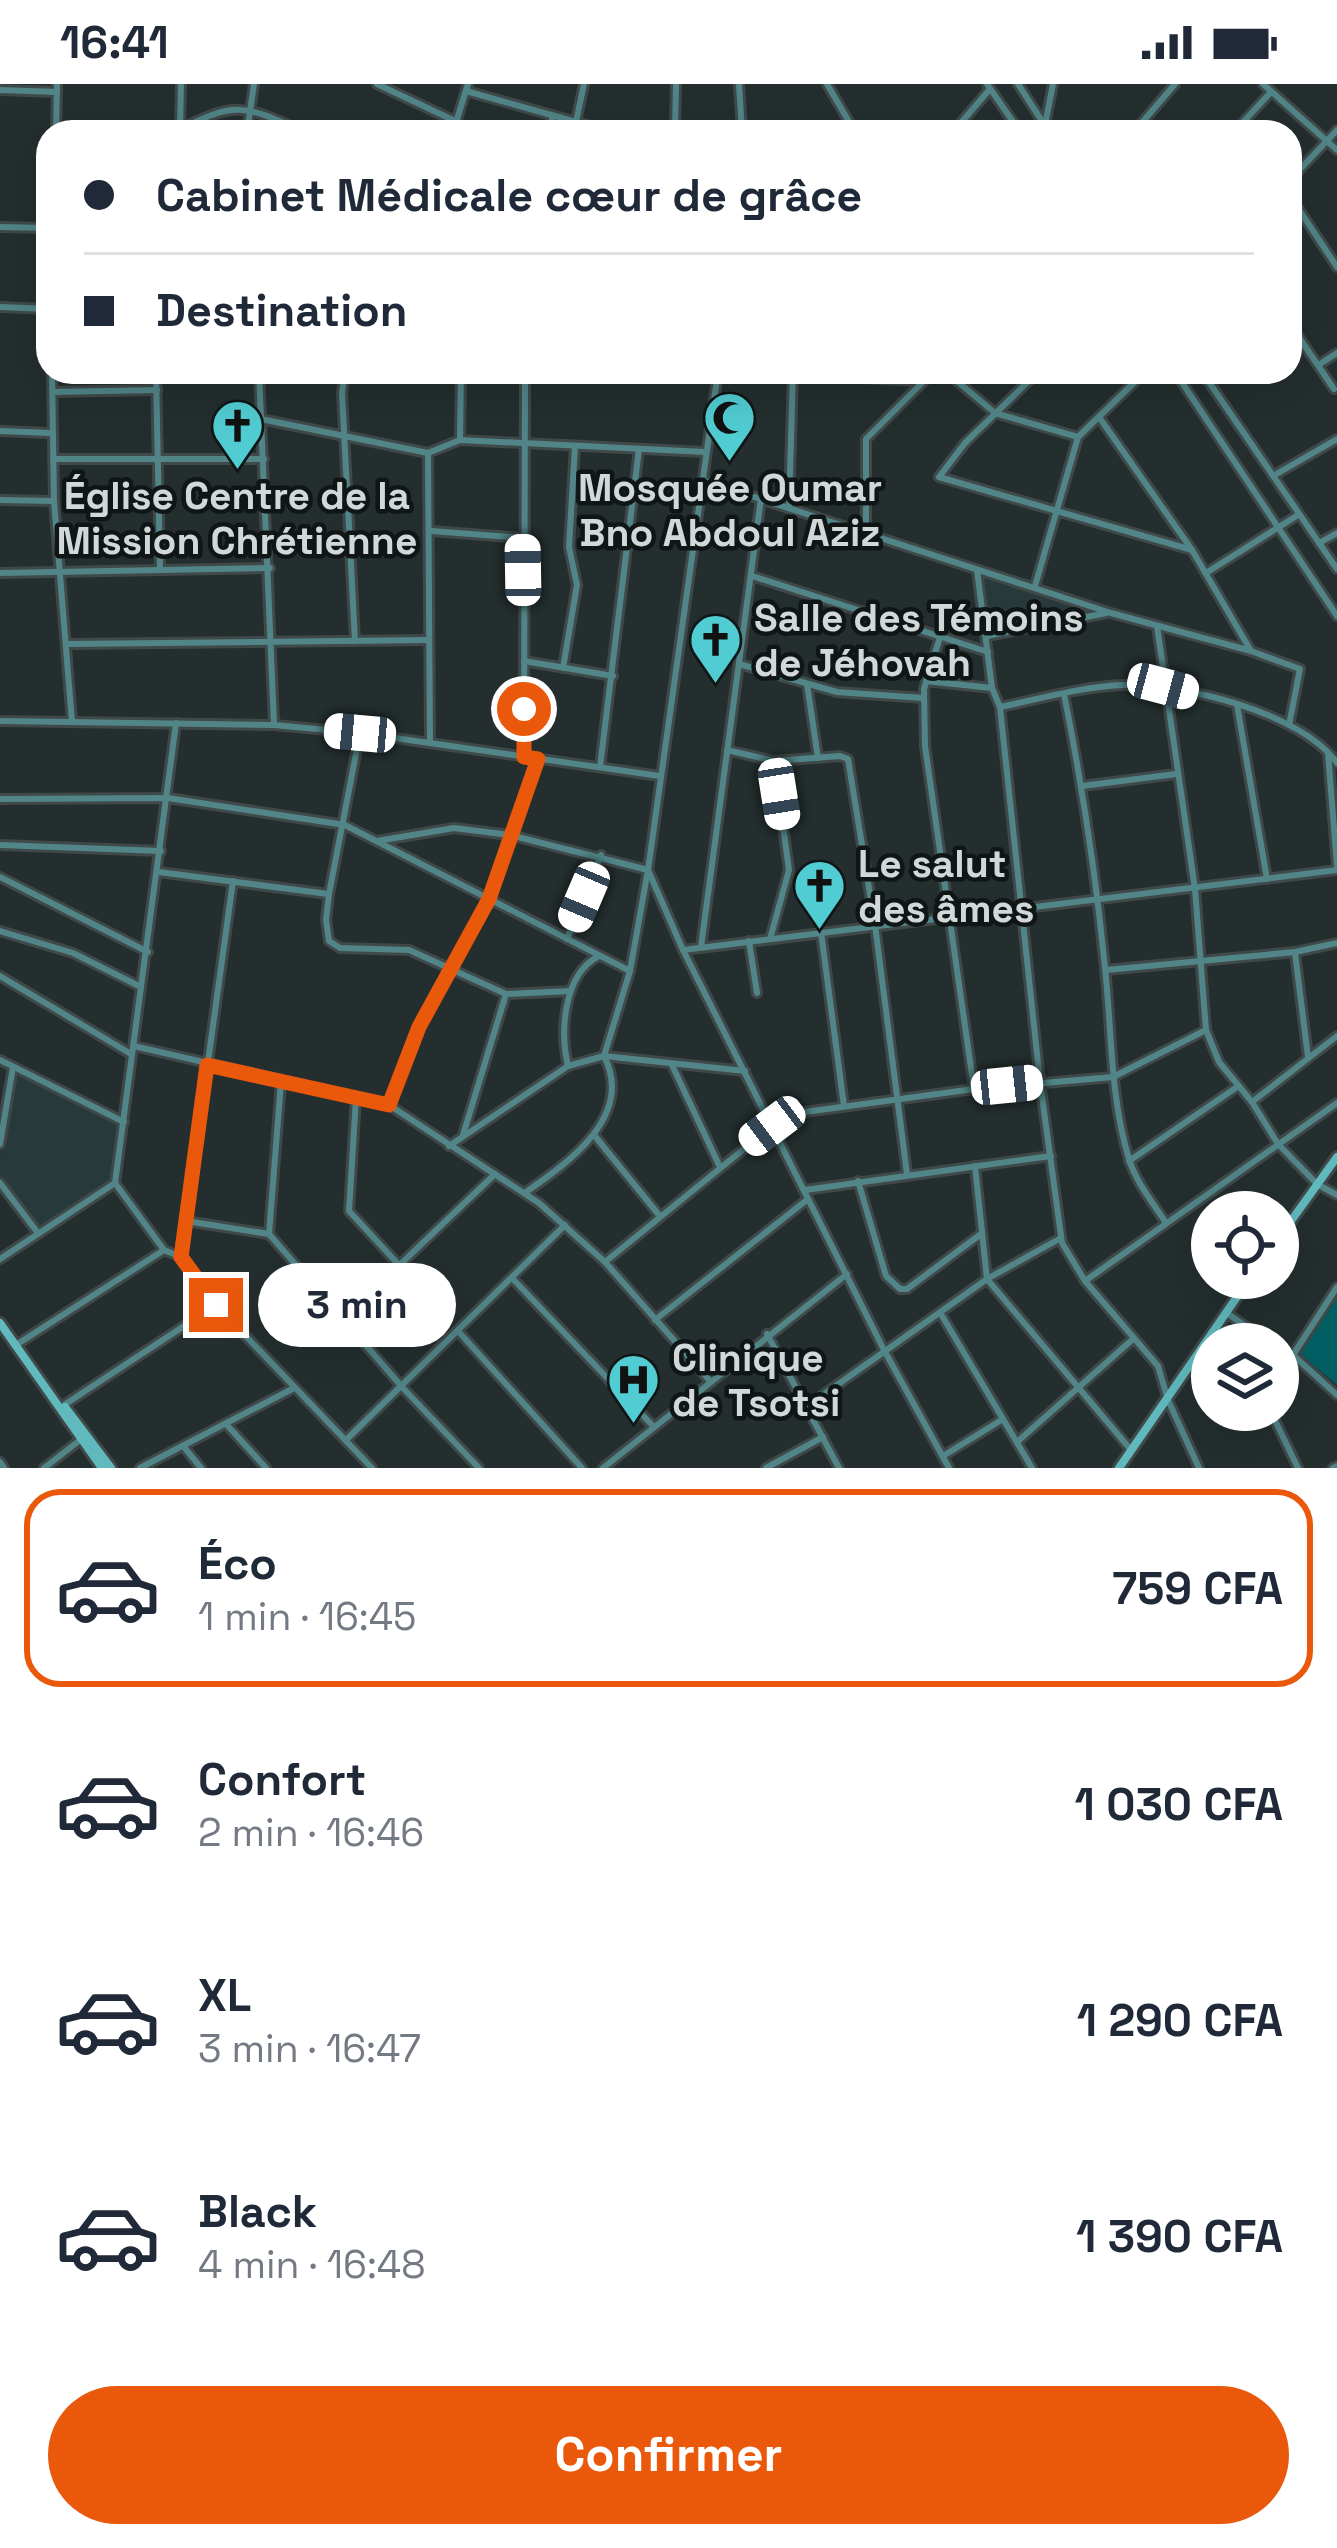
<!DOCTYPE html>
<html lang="fr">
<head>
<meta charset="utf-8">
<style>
	body { margin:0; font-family:"Space Grotesk",sans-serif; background:#f2f2f3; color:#1f2937; height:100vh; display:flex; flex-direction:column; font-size:45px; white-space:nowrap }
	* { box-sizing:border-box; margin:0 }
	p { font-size:39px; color:#747a83 }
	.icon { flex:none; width:66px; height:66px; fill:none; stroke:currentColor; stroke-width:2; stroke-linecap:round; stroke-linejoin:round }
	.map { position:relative; height:1384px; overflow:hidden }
	.panel { display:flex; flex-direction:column; background:#fff; flex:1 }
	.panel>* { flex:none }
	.top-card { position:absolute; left:36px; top:36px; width:1266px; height:264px; border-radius:36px; box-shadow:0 12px 48px #0002; display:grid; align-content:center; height:264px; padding:0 48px; background:#fff }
	.fabs { position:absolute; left:1191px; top:1107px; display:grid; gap:24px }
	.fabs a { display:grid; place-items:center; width:108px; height:108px; border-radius:50%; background:#fff; box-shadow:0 12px 48px #0002; font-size:60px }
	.end { position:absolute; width:54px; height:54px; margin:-27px; border:15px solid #ea580c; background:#fff; box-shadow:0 0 0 6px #fff }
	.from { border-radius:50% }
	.bubble { position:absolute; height:84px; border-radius:42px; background:#fff; box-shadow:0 12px 48px #0002; font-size:39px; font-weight:700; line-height:84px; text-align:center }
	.car { position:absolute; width:36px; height:72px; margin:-36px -18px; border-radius:15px; box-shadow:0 0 9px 3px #0007; background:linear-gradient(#fff 24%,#345 0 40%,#fff 0 76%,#345 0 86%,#fff 0) }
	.top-card b { display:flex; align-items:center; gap:42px; height:114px; font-size:45px }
	.top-card b+b { border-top:3px solid #e0e1e3 }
	.top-card i { width:30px; height:30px; background:#1f2937 }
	ul { padding:21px 0 0; list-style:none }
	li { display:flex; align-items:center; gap:36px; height:198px; margin:0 24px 18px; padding:0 24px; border:6px solid transparent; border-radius:36px }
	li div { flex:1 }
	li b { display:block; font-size:45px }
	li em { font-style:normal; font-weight:700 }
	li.selected { border-color:#ea580c }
	li>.icon { width:108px; height:108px; stroke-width:1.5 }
	.action { display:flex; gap:24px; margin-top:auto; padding:24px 48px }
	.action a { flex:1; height:138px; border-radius:72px; background:#ea580c; color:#fff; font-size:48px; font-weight:700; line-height:138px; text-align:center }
	.status { display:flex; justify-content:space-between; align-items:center; height:84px; padding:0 60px; background:#fff; direction:ltr }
	.status svg { height:33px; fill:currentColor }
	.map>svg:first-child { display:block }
	.built { fill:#27393a }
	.water { fill:#005f63 }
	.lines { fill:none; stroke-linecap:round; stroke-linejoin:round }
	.street-casing { stroke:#404949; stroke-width:12 }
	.secondary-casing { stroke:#404949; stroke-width:14 }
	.street { stroke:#518588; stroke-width:6 }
	.secondary { stroke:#60b9bd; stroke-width:8 }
	.route { stroke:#ea580c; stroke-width:15 }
	.labels { text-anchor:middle; stroke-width:9; stroke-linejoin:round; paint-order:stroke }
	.poi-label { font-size:39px; font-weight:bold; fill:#d2d8d8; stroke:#101515; text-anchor:start }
</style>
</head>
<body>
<div class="status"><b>16:41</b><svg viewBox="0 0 49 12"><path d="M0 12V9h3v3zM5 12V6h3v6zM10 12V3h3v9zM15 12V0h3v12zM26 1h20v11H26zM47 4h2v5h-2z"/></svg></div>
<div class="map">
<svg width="1337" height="1384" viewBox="0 0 1337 1384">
	<rect width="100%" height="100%" fill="#242e2e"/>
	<g class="built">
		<path d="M982,492L1079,520L1080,528L989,548Z"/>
		<path d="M16,989L119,1041L110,1095L37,1144L0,1100V1070Z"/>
	</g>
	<path class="water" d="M1337,1214V1301L1300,1270Z"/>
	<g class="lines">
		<defs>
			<g id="street">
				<path d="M377,0L455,37"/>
				<path d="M739,0L742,48"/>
				<path d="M827,0L855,48"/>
				<path d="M987,0L1020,48"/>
				<path d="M1018,0L1049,48"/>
				<path d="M1263,0L1337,66"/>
				<path d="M0,6L57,8"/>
				<path d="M466,7L612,48"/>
				<path d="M576,38L584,0"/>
				<path d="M180,45L181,0"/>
				<path d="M56,48L57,0"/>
				<path d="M175,48C235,17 243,20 304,48"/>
				<path d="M247,48L254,0"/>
				<path d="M453,48L468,0"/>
				<path d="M548,48L553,32"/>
				<path d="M675,48L676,0"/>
				<path d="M953,48L990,5"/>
				<path d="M1033,48L1045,41L1053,0"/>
				<path d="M1134,48L1175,0"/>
				<path d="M1234,48L1271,8"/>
				<path d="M1290,96L1337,46"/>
				<path d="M1290,112L1337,183"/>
				<path d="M0,143L48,144"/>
				<path d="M0,223L48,225"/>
				<path d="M1290,240L1334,305"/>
				<path d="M1320,280L1337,269"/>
				<path d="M52,288L54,417L72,638"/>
				<path d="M156,288L160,484"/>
				<path d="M259,288L274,641"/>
				<path d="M345,288L342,309L355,557"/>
				<path d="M627,288H719"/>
				<path d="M718,288L648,786L630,887L604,972L745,987"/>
				<path d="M743,288L923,297"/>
				<path d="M946,288L995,329L1078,353"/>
				<path d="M1038,288L965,359L939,393L1192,466"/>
				<path d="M1175,288L1337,532"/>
				<path d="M1202,288L1337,485"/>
				<path d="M53,308L157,306"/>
				<path d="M1099,333L1192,466L1251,567"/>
				<path d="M261,335L428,369L460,356L705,368"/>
				<path d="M0,347L50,349"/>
				<path d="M460,356L461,288"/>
				<path d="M428,369L430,659"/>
				<path d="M53,375H264"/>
				<path d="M1273,392L1337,355"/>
				<path d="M702,396L1111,529L1251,567L1300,585L1289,641"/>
				<path d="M0,416L54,417"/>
				<path d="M789,422L793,288"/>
				<path d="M866,446V355L933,288"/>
				<path d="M431,447L523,454"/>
				<path d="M1319,459L1337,449"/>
				<path d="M977,486L992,604L1000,623L1040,998L1062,1159L1085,1197L1158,1282L1168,1316L1199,1384"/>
				<path d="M0,489L270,484"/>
				<path d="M1206,489L1298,431"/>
				<path d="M752,492L988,568"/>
				<path d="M1035,502L1078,353L1145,288"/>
				<path d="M1157,542L1195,805L1206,946L1219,978L1252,1018L1278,1060L1317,1100L1337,1111"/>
				<path d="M987,552L1107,529"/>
				<path d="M940,553L924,605L925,662L974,1005"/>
				<path d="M67,560L429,556"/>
				<path d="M524,577L613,592"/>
				<path d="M739,580L837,608L923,614"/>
				<path d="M563,584L577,501L569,463L575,362"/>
				<path d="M926,597L992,604"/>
				<path d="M807,600L818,674"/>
				<path d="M1064,610C1082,700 1096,792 1105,884C1112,948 1110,1013 1129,1075C1136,1098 1153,1119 1166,1139"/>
				<path d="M1237,621L1267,795"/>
				<path d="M1000,623C1039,615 1081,603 1121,601C1181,599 1301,628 1337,679"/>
				<path d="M0,637L274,641L360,649L660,692"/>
				<path d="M176,639L115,1099L164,1166L181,1173L216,1221L372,1384"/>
				<path d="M360,649L329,810L326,836L329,857L340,864L409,866L506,910"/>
				<path d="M727,666L774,677L840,672L848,675L875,841L907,1090"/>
				<path d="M1328,669L1337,782"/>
				<path d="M524,673L525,288"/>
				<path d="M600,683L639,365"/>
				<path d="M1082,702L1176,690"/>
				<path d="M0,715L168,714L345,741L630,887"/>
				<path d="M377,757L454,744L510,751L648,786L683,866L884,1266L949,1384"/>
				<path d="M0,761L161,767"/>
				<path d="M159,788L328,810"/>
				<path d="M0,793L148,868"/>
				<path d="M0,847L73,869L141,903"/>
				<path d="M821,848L844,1022"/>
				<path d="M567,855L601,771"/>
				<path d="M770,855L789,786L774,677"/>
				<path d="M749,857L757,909"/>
				<path d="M701,863L761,414"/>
				<path d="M683,866L1337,786"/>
				<path d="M1295,869L1308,973"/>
				<path d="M1106,886L1295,868L1337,859"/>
				<path d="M0,892L131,970"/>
				<path d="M134,962L389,1021L539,1119L605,1178L710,1297"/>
				<path d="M0,976L124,1038"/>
				<path d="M672,981L719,1081"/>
				<path d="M568,982C560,948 563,890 599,872"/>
				<path d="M356,1014L349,1127L399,1181"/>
				<path d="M1252,1018L1337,952"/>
				<path d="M389,1021L419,943L489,815L539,675"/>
				<path d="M768,1033L974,1005L1113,993L1206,946"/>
				<path d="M463,1051L506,910L571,907"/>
				<path d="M594,1051L659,1131"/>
				<path d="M0,1060L13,983"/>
				<path d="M449,1062L568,982L604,972C635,1032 568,1079 526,1108"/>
				<path d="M1129,1077L1237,1003"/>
				<path d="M975,1082L987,1195L1131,1366"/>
				<path d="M858,1097L886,1192L900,1205H907L981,1150"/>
				<path d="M0,1099L38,1149"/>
				<path d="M805,1106L1051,1072"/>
				<path d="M186,1137L269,1150L403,1304L479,1384"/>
				<path d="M269,1150L281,998"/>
				<path d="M181,1173L233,797"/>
				<path d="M0,1175L115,1099"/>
				<path d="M605,1178L772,1042"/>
				<path d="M512,1194L653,1342"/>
				<path d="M1085,1197L1337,1019"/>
				<path d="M1227,1229L1270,1260"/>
				<path d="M941,1230L1032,1384"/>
				<path d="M344,1234L495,1090"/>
				<path d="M655,1236L808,1115"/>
				<path d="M458,1247L582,1384"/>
				<path d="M767,1250L839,1384"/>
				<path d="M16,1261L164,1166"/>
				<path d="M1278,1266L1293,1271L1337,1311"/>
				<path d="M1293,1271L1337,1203"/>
				<path d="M64,1321L216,1221"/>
				<path d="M806,1323L987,1195L1061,1154"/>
				<path d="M1270,1326L1298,1384"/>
				<path d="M227,1341L266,1384"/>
				<path d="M347,1355L565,1141"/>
				<path d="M1017,1358L1133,1255"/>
				<path d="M184,1363L201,1384"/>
				<path d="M943,1372L1003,1335"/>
				<path d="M0,1378L4,1384"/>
				<path d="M44,1384L84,1353"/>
				<path d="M140,1384L294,1304"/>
				<path d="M603,1384L847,1190"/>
				<path d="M766,1384L823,1353"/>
				<path d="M1333,1384L1337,1382"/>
			</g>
			<g id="secondary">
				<path d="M1278,1155L1337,1073"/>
				<path d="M0,1239L102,1384"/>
				<path d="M65,1323L111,1384"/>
				<path d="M1119,1384L1250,1194"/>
			</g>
		</defs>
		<use href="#street" class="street-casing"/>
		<use href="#secondary" class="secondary-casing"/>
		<use href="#street" class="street"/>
		<use href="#secondary" class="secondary"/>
	</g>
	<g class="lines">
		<path class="route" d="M216,1221L181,1173L207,981L389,1021L419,943L489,815L538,675L524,673V625"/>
	</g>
	<defs>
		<symbol id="mosque-pin" viewBox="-11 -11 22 30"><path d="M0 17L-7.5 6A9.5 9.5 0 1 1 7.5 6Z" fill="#51ccd2" stroke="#101515"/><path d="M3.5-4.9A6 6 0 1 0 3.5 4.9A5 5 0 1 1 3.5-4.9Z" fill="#111"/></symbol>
		<symbol id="church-pin" viewBox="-11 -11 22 30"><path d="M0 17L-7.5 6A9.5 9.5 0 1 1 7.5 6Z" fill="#51ccd2" stroke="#101515"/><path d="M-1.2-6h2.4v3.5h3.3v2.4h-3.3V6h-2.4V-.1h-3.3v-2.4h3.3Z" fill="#111"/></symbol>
		<symbol id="hospital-pin" viewBox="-11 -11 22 30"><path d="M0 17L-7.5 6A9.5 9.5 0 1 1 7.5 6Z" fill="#51ccd2" stroke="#101515"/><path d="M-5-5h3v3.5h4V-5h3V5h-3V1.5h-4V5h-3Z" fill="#111"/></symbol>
	</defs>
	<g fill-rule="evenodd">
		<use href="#mosque-pin" x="700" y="304" width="59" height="81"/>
		<use href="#church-pin" x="208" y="312" width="59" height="81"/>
		<use href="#church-pin" x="686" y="526" width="59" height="81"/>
		<use href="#church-pin" x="790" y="772" width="59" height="81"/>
		<use href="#hospital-pin" x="604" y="1266" width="59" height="81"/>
	</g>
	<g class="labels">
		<g class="poi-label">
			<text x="730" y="417" text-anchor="middle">Mosquée Oumar<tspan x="730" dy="45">Bno Abdoul Aziz</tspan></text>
			<text x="237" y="425" text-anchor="middle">Église Centre de la<tspan x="237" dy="45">Mission Chrétienne</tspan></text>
			<text x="754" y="547">Salle des Témoins<tspan x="754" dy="45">de Jéhovah</tspan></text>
			<text x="858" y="793">Le salut<tspan x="858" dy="45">des âmes</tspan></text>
			<text x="672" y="1287">Clinique<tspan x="672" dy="45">de Tsotsi</tspan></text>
		</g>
	</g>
</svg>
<div class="fabs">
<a><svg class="icon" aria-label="locate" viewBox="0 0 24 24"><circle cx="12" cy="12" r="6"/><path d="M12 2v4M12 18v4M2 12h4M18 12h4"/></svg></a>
<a><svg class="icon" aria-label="layers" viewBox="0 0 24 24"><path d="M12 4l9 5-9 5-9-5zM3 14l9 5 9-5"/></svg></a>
</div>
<i class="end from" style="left:524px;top:625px"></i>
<i class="end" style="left:216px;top:1221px"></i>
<div class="bubble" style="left:258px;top:1179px;width:198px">3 min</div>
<i class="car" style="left:523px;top:486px;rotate:359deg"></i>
<i class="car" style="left:1163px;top:602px;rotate:105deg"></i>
<i class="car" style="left:360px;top:649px;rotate:275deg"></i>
<i class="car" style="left:779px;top:710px;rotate:171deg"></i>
<i class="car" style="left:584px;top:813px;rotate:203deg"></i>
<i class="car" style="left:1007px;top:1001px;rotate:84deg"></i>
<i class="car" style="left:772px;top:1042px;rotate:233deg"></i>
<div class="top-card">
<b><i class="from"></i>Cabinet Médicale cœur de grâce</b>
<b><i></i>Destination</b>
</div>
</div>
<section class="panel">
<ul>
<li class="selected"><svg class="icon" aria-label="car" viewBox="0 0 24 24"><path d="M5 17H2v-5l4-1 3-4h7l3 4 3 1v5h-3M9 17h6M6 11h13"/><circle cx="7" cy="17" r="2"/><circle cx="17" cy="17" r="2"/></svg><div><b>Éco</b><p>1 min · 16:45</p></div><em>759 CFA</em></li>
<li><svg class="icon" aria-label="car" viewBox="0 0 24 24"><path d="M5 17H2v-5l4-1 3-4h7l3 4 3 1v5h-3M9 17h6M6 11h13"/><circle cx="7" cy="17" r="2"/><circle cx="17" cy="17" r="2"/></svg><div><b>Confort</b><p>2 min · 16:46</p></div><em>1 030 CFA</em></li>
<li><svg class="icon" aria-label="car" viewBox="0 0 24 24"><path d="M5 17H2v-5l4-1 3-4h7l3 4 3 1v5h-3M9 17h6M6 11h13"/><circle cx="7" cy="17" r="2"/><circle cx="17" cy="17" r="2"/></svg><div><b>XL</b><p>3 min · 16:47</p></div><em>1 290 CFA</em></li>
<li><svg class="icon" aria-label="car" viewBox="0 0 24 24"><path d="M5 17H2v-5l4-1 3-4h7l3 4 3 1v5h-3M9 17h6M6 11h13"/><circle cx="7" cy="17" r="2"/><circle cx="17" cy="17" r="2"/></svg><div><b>Black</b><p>4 min · 16:48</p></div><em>1 390 CFA</em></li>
</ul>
<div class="action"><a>Confirmer</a></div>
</section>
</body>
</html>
